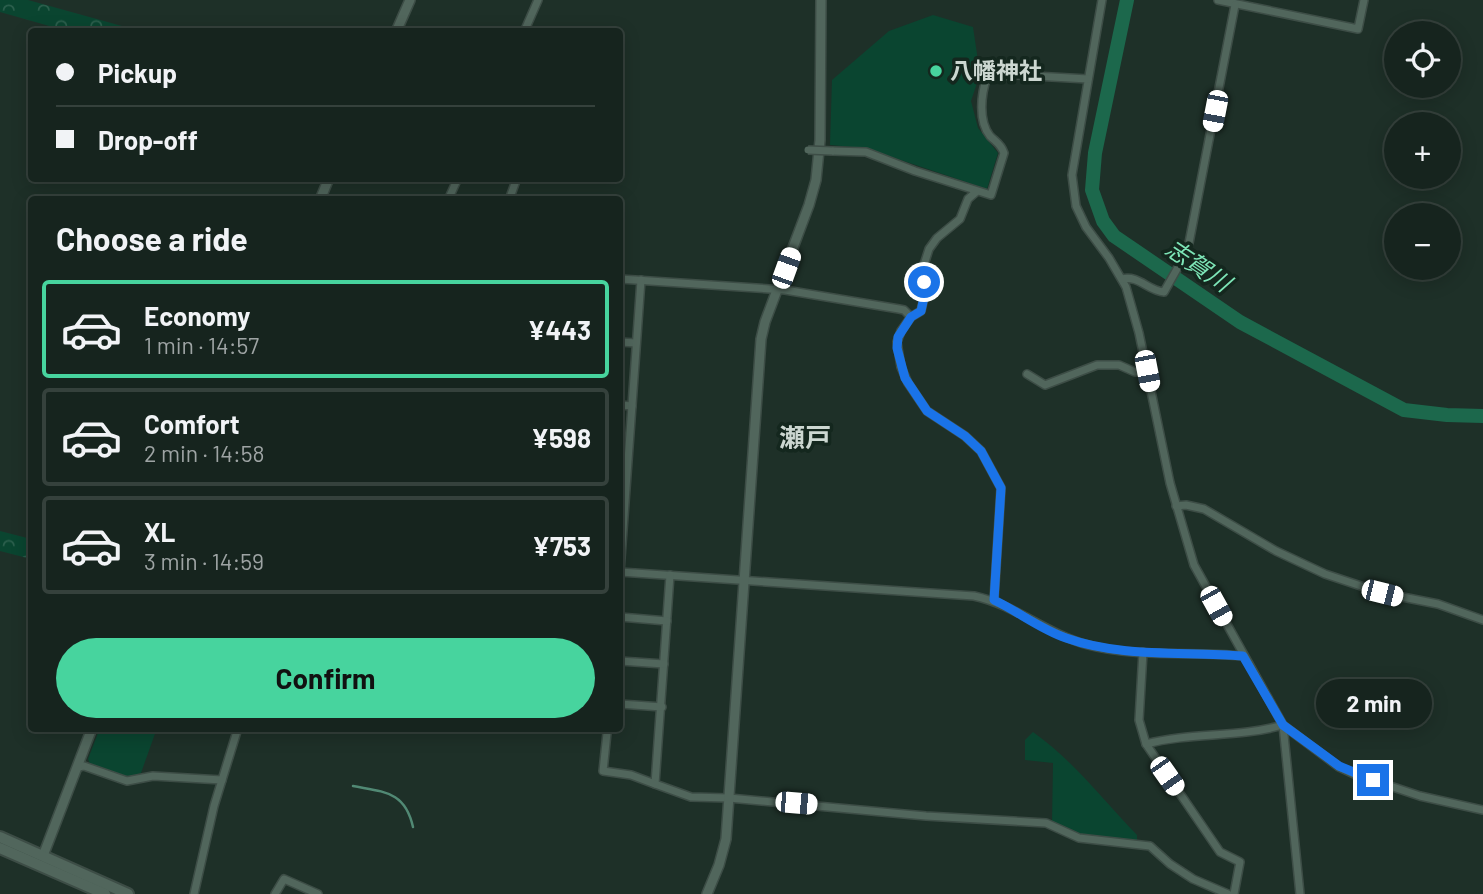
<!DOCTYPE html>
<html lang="en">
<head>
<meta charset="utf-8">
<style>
	body { margin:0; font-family:Barlow,"Noto Sans JP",sans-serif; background:#23302b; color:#f1f3f6; height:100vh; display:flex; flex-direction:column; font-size:26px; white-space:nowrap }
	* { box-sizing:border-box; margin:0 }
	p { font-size:23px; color:#9ea4a4 }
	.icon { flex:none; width:38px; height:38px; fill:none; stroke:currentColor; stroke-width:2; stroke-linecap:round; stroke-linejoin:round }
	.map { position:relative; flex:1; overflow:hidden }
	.panel { position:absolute; left:28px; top:196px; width:595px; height:536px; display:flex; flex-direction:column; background:#16241e; border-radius:7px; box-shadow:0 4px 18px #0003,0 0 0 2px #35413c }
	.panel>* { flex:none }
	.top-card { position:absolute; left:28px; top:28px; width:595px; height:154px; border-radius:7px; box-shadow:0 4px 18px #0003,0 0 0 2px #35413c; display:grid; align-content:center; height:154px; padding:0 28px; background:#16241e }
	.tools { position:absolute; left:1384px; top:21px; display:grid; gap:14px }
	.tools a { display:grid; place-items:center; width:77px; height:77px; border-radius:50%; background:#16241e; box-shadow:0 4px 18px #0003,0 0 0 2px #35413c; font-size:35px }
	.end { position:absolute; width:32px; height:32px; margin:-16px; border:9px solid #1a73e8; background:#fff; box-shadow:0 0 0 4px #fff }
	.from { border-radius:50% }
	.bubble { position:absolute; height:49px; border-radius:24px; background:#16241e; box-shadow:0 4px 18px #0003,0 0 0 2px #35413c; font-size:23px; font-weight:700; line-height:49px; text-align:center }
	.car { position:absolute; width:21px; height:42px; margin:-21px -10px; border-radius:9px; box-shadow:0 0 5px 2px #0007; background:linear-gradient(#fff 24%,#345 0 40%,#fff 0 76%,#345 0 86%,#fff 0) }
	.top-card b { display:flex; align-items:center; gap:24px; height:66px; font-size:26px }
	.top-card b+b { border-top:2px solid #35413c }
	.top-card i { width:18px; height:18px; background:#f1f3f6 }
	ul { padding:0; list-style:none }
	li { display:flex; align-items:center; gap:21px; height:98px; margin:0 14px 10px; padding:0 14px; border:4px solid #35413c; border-radius:7px }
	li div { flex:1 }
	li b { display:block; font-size:26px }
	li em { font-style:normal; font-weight:700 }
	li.on { border-color:#47d49e }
	li>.icon { width:63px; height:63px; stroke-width:1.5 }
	h2 { padding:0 28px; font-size:32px; line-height:84px }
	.cta { display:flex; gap:14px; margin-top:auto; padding:14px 28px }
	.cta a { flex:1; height:80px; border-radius:42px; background:#47d49e; color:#111; font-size:28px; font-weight:700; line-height:80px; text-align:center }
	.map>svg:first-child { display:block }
	.forest { fill:url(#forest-crowns) }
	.park { fill:#0a4530 }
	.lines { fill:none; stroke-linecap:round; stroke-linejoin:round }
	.stream { stroke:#518974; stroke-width:2.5 }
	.river { stroke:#1c684c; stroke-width:14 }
	.minor-casing { stroke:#3d4d46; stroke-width:10 }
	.tertiary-casing { stroke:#3d4d46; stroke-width:12 }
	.secondary-casing { stroke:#3d4d46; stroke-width:14 }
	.minor { stroke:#51665c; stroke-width:7 }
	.tertiary { stroke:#51665c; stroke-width:9 }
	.secondary { stroke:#51665c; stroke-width:10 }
	.minor-bridge-casing { stroke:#3d4d46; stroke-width:10; stroke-linecap:butt }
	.minor-bridge { stroke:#51665c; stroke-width:7 }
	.route { stroke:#1a73e8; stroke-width:9 }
	.poi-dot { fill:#47d49e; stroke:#14271e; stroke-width:2.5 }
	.labels { text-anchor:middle; stroke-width:7; stroke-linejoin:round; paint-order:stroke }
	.poi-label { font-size:23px; font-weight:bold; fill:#ccd7d1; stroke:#14271e; text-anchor:start }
	.water-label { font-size:24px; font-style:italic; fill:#7de5b7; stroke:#14271e }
	.quarter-label { font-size:26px; font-weight:bold; fill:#ccd7d1; stroke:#14271e }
</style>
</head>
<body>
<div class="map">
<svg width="1483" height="894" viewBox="0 0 1483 894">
	<defs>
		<pattern id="forest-crowns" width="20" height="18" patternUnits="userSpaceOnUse" patternTransform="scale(1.75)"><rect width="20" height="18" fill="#0a4530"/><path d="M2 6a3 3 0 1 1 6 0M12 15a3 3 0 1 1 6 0" fill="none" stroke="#2c5f4d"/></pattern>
	</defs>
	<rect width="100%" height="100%" fill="#1e3028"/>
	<g class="forest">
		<path d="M0,0H28L140,31H67L0,12Z"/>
		<path d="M0,531L31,539V559L0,551Z"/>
	</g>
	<g class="park">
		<path d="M933,15L973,27L980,74L971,101L978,128L998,153L987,189L865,148L830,145L832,80L889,31Z"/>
		<path d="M100,728H157L141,773L128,777L90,764L88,759Z"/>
		<path d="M1033,732C1073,760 1103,800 1137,835V842L1081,836L1052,824L1053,763L1025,760V740Z"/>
	</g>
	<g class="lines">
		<path class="stream" d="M353,786C384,792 405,791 413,827"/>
		<path class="river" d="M1127,0L1095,153L1092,190L1103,221L1114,236L1240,322L1404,410L1447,415L1483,416"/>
		<defs>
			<g id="minor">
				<path d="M1102,0L1072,175L1076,206L1086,227L1109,258L1126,287L1139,333L1170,483L1194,565L1283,725L1339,767L1354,774L1420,796L1483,810"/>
				<path d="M1218,0L1358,29L1364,0"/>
				<path d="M524,32L538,0"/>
				<path d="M832,151L866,152L915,171L991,195L1004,153C1001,144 996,142 990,136C978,121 981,94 987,77L1014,75L1088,79"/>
				<path d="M448,200L458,178"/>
				<path d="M509,200L517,178"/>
				<path d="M620,279L785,290L899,309L904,310L911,317L901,331L897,342L901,367L908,383L927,411L965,436L981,451L1001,488L994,600"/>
				<path d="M1122,279C1139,275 1148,291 1164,292L1186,253L1189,243L1235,5"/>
				<path d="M911,317L921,311L926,288L922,271L929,249L937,238L960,219L968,199L976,192"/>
				<path d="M620,342L636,343"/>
				<path d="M1027,374L1045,385L1097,365H1119L1135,372L1147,371"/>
				<path d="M620,405L632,406"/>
				<path d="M1176,506L1186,505L1204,509L1276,551L1325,574L1382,593L1438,604L1483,620"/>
				<path d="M620,572L974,596C1016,605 1045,633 1088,645C1137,658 1192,651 1243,656"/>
				<path d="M620,572L641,280"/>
				<path d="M670,575L655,784L691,797L729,798L926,816L1046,823L1079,838L1150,846L1170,864L1193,879L1228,894"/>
				<path d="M620,617L667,621"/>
				<path d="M1143,652L1139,720L1146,744L1220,852L1240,862L1234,894"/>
				<path d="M620,661L664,664"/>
				<path d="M620,704L662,707"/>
				<path d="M1283,725L1300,894"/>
				<path d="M607,733L603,771L631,775L655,784"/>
				<path d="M1146,744C1191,732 1238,738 1283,725"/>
				<path d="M78,767L84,766L127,781L153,776L222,780"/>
				<path d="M194,894L214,806L238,728"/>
				<path d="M275,894L284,879L318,894"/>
			</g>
			<g id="tertiary">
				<path d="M396,32L410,0"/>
				<path d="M320,200L329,178"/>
				<path d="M43,856L92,728"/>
				<path d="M707,894L719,865L726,839L761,339L765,322L809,205L816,180L820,140L821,0"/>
			</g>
			<g id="secondary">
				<path d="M0,837L128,894"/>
				<path d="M0,848L105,894"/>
			</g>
		</defs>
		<use href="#minor" class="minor-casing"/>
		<use href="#tertiary" class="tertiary-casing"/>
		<use href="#secondary" class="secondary-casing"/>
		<use href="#minor" class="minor"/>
		<use href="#tertiary" class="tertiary"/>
		<use href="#secondary" class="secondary"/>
		<defs>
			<path id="minor-bridge" d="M808,150L832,151"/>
		</defs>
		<use href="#minor-bridge" class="minor-bridge-casing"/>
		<use href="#minor-bridge" class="minor-bridge"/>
	</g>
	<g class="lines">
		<path class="route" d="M924,282L926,288L921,311L911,317L898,337L897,348L905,378L927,411L965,436L981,451L1001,488L994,600C1019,612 1040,629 1066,638C1122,658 1185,651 1243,656L1283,725L1339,766L1373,780"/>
	</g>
	<circle class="poi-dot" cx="936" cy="71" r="7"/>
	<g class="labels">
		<g class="poi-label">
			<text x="950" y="79">八幡神社</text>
		</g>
		<g class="water-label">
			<text transform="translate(1198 266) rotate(34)" y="8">志賀川</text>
		</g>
		<g class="quarter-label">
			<text x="805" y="447">瀬戸</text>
		</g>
	</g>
</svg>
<div class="tools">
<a><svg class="icon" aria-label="locate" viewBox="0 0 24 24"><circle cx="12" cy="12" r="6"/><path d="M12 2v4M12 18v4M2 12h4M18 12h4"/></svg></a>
<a>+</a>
<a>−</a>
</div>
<i class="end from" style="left:924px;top:282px"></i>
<i class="end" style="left:1373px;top:780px"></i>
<div class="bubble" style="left:1316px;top:679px;width:116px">2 min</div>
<i class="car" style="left:1215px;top:111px;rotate:191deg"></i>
<i class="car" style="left:786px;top:268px;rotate:20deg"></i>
<i class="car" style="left:1147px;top:371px;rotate:169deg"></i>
<i class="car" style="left:1382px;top:593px;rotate:104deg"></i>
<i class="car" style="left:1216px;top:606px;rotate:151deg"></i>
<i class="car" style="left:1167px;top:776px;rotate:145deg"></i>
<i class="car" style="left:796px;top:803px;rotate:95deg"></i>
<div class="top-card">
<b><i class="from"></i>Pickup</b>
<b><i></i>Drop-off</b>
</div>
<section class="panel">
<h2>Choose a ride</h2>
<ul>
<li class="on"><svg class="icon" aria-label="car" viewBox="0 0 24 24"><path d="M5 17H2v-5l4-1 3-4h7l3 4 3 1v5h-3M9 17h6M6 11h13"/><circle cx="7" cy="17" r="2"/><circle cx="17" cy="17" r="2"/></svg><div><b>Economy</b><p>1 min · 14:57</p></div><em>¥443</em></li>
<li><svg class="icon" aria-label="car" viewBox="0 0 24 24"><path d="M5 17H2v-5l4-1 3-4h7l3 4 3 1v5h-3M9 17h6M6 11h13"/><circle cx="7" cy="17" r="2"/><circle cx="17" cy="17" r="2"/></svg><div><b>Comfort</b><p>2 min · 14:58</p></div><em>¥598</em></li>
<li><svg class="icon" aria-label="car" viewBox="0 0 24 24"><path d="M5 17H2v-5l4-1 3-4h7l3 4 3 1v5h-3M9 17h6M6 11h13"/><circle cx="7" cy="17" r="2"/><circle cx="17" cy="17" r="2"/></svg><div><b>XL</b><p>3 min · 14:59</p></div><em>¥753</em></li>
</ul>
<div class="cta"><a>Confirm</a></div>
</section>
</div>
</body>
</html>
